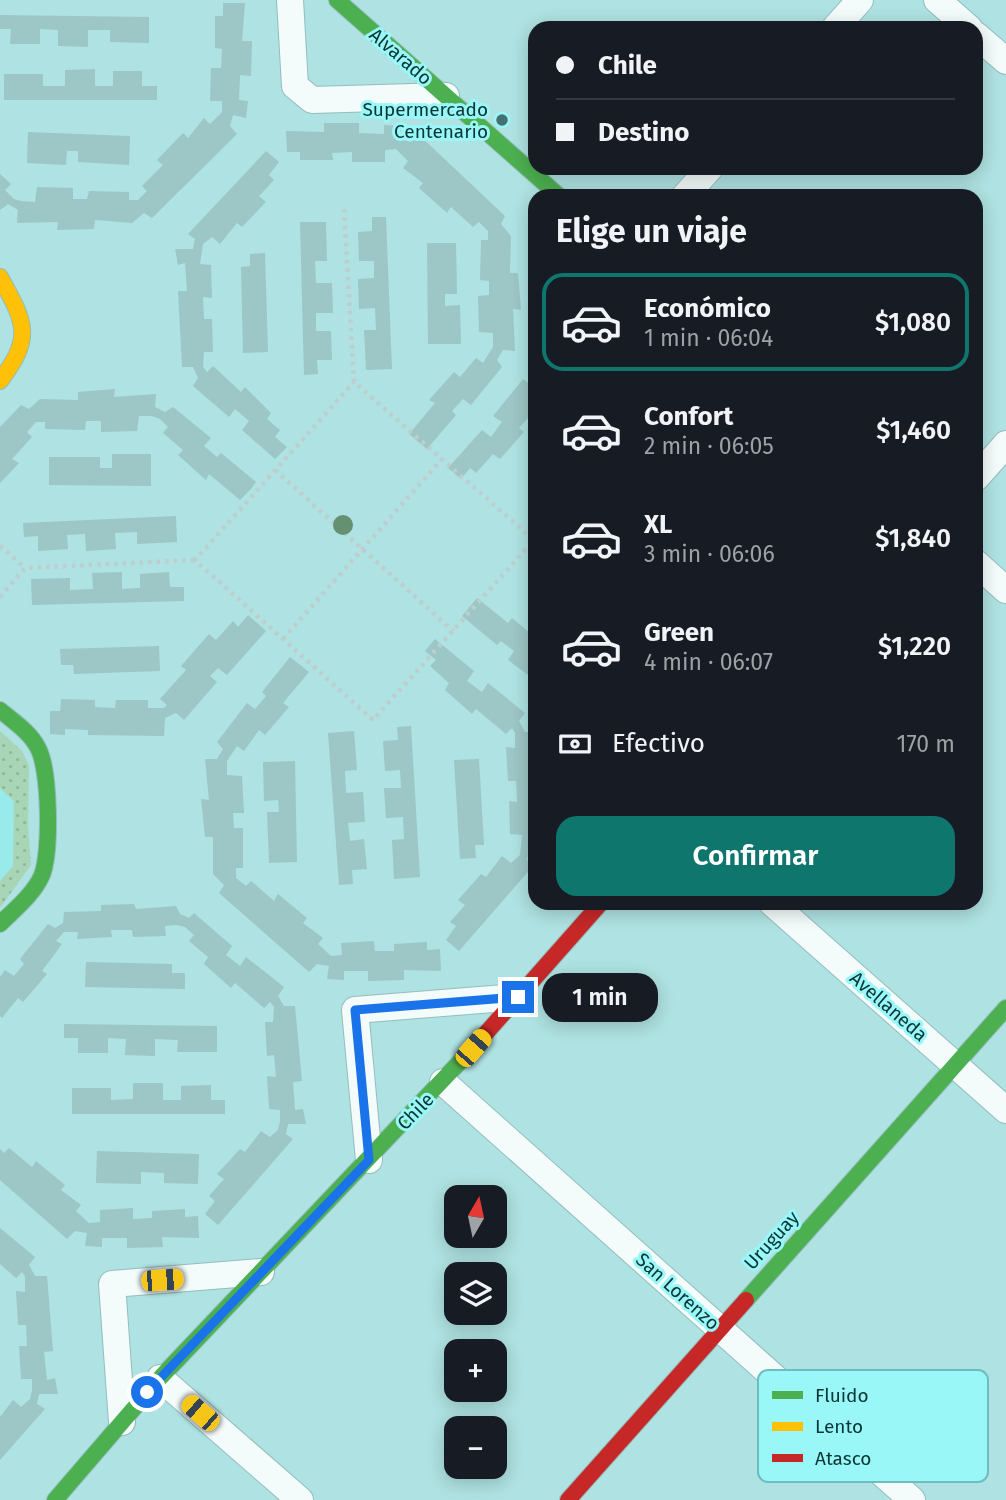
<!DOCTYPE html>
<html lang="es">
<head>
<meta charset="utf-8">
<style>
	body { margin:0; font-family:"Fira Sans",sans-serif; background:#20242c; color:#f1f3f6; height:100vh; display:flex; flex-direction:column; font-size:26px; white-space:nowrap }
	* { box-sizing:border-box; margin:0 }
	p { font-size:23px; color:#9ea1a6 }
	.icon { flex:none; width:38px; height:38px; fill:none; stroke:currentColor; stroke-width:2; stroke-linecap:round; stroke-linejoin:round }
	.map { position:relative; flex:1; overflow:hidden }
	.side { position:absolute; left:528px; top:189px; width:455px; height:721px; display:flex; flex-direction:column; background:#171b24; border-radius:21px; box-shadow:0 4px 18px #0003 }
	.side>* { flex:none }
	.banner { position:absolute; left:528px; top:21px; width:455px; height:154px; border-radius:21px; box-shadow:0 4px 18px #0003; display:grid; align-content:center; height:154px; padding:0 28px; background:#171b24 }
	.needle { width:46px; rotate:9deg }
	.fabs { position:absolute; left:444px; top:1185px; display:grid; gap:14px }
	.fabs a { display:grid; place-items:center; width:63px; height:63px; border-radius:14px; background:#171b24; box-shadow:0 4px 18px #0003; font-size:35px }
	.end { position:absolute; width:32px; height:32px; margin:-16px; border:9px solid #1a73e8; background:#fff; box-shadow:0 0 0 4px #fff }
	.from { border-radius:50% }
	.bubble { position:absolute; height:49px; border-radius:21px; background:#171b24; box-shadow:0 4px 18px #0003; font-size:23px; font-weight:600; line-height:49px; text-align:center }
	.car { position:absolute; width:21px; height:42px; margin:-21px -10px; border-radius:9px; box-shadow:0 0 5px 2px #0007; background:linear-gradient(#f5c518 24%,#345 0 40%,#f5c518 0 76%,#345 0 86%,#f5c518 0) }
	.banner b { display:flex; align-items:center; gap:24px; height:66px; font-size:26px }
	.banner b+b { border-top:2px solid #363941 }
	.banner i { width:18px; height:18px; background:#f1f3f6 }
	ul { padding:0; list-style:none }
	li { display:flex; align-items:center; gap:21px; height:98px; margin:0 14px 10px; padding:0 14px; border:4px solid transparent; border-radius:21px }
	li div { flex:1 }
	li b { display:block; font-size:26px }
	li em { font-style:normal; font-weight:600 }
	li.selected { border-color:#0f766e }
	li>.icon { width:63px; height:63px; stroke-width:1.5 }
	h2 { padding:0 28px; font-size:32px; line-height:84px }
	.pay { display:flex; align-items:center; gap:18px; height:77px; padding:0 28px; font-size:26px }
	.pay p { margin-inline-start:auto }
	.button { display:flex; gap:14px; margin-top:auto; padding:14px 28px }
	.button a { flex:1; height:80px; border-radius:21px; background:#0f766e; color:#fff; font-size:28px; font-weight:600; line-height:80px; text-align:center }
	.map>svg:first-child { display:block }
	.built { fill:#98eaeb }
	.grass { fill:url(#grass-dots) }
	.building { fill:#9dc6c6 }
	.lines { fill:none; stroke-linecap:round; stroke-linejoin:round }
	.street-casing { stroke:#94bdbd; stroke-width:28 }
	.fast-casing { stroke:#94bdbd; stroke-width:18 }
	.slow-casing { stroke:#94bdbd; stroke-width:18 }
	.jam-casing { stroke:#94bdbd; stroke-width:18 }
	.path { stroke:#becece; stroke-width:4.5; stroke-dasharray:3.5 5; stroke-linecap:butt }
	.street { stroke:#f3fbfb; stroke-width:26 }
	.fast { stroke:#4caf50; stroke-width:16 }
	.slow { stroke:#ffc107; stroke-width:16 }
	.jam { stroke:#c62828; stroke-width:16 }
	.tree { fill:#659072 }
	.route { stroke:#1a73e8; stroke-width:9 }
	.poi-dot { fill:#447272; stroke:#99f7f8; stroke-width:2.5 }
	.labels { text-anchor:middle; stroke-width:6; stroke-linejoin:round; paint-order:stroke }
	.street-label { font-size:19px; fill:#0a3535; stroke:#99f7f8 }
	.poi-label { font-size:19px; fill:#0a3535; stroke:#99f7f8; text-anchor:end }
	.key { fill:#99f7f8; stroke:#6ebdbe; stroke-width:2 }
	.key-label { font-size:19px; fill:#0a3535 }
</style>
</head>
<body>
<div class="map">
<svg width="1006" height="1500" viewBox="0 0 1006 1500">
	<defs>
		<pattern id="grass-dots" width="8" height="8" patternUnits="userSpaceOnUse" patternTransform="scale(1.75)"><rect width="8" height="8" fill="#a8d5b5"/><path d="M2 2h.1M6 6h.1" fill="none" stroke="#8fb79c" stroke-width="1.8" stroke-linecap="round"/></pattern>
	</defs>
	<rect width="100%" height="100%" fill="#afe2e2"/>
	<path class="built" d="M0,788L14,801L13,867L0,881Z"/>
	<path class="grass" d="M0,731L22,751L29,765L28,825L31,865L0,908V881L13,866L14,801L0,788Z"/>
	<g class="building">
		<path d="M223,3H245L242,41H252L251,76L240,75L239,100L248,101L246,118L233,115L230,126L237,134L152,218L144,213L132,223L95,220L94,229L57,230L58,222L17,223L18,210L8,204L0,210V174L11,184L5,190L14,199L21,201L35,202L37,187L73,188V199H87L89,191L129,192V200H138L147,191L142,186L163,165L157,160L183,133L188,138L204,118L210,124L222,112V101H210L211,68H221L222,49L215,48V16H223Z"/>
		<path d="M0,15L149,17V43L110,42V30H88V47L58,46V30L40,29V44H10L11,29H0Z"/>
		<path d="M95,69V86H113V71H142V86H157V100H4V74H43V86H65V70Z"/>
		<path d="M324,123H359V133L384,134V125L401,126L399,139L411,142L418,134L505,216L501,224L511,236L510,273H518L521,310L513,309L515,351L503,350L497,360L502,367L471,405L463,399L452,411L456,415L427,449L409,434L435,403L429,400L454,372L460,377L476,358L483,363L493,347V333L479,332L478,296L489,295V281L480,280L481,240H488V231L479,222L473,227L451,207L447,213L419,188L423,183L403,168L408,161L396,149L385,150V162H352V152L332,153L333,160H300V152H287L286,131L324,132Z"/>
		<path d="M28,132L130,136L129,165L78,162V151H67L66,165L27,163Z"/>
		<path d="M266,151L279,162L269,175L274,180L259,196L266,202L242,227L237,223L220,244L212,237L203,244L200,264L211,265L212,298L203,297L204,319H212L213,352H204L203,367L207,372L213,366L241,392L245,387L271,413L267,419L280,430L275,437L287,447L275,459L242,430L249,421L235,409L229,417L193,386L198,378L193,367H182L178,291H187L185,263L178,265L175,249H193L195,239L188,234Z"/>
		<path d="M372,217H386L392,369L366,370L364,330H376L375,308L359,309L358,279L374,278V261H359L358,232L372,231Z"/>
		<path d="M300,222H326L327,261H315L316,283H332L333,313H316V331H331L332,360H317L318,374L304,375Z"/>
		<path d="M427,243H456L457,294H445V306L460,305L461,344H428Z"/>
		<path d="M265,253L268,352L243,353L241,267L250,266V254Z"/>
		<path d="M523,379L532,385L536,383V409L519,428L524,432L500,459L493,454L476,473L470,468L461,479L448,468L482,430L491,437L502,422L493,416Z"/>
		<path d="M115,389L114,397L156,394L155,407L165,412L173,407L211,438L204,446L217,457L221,453L256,482L251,489L240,500L209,474L206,480L178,455L183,450L163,433L168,427L160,419L152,416H139L137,431L101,432V421H86L85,430L45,429V422H36L27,432L32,437L12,459L19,463L0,483V427L21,405L29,409L40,399L78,400V392Z"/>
		<path d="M112,454H151V486L49,485V457H100V468H112Z"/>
		<path d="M176,516L177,542L137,544V532L115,533L116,549L86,551L85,534L67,535L68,549L38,551V536L24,537L23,523Z"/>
		<path d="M122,572V589L140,588V574L169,572L170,587H184V601L32,605L31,579L70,578V590L93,589L92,573Z"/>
		<path d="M477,598L508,623L512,618L536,638V681L508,660L514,651L501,641L497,645L462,616Z"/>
		<path d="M248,615L266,631L227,675L218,668L210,676L217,682L184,720L176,713L165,718L164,736L88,735V730L65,729V735L50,734V711H60L61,699L95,700V707L115,708L116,700H148V708H164L167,705L160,699L186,670L181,666L209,634L216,640L233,621L238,627Z"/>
		<path d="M435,639L474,671L467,681L482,692L488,683L525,713L519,721L525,732H536V850H529L527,860L534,865L459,951L446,940L456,926L450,922L465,905L458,900L481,874L486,877L502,856L511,863L520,855L522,835L510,834L509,801L517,802L516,781H508L506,747L515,748V733L512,728L506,734L476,709L472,714L445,690L449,683L430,666L436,660L425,651Z"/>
		<path d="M159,646L160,671L74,674L73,665H61L60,649Z"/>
		<path d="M290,657L309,672L283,703L289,707L265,735L259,730L244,751L237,746L227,761V775L242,776L244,813H233L234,828H243V868H236V878L246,886L251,881L274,901L278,894L307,918L303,923L323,938L318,944L331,956L342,955L341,943L374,941L375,951H394V944L427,942V950L440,949L441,971L404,970V980L368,981V971H344V980L327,979L329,966L317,964L309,972L219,893L224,885L213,874V837H205L201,799L209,800L205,759H217L223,749L217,742L247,703L255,709L266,696L262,692Z"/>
		<path d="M411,726L420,877L394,879L392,840L404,839L403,817L386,818L384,788H401L400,770L385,771L383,741L398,740L397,727Z"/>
		<path d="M354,731L357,770L345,771L346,793L363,792L365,822L348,823L350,841L364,839L367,869L352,870L353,884L339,885L328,733Z"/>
		<path d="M479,759L484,845H475L476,858L460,859L454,760Z"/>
		<path d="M295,761L297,862L269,863L267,812H279L278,800L264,801L263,762Z"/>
		<path d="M134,904L136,909L176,906L180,914L189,918L194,913L232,946L226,955L240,966L246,957L284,987L278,996L284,1006H295L302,1081L293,1082L295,1110L303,1109L306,1124H288L286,1134L293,1139L218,1225L205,1214L215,1201L209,1196L224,1179L217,1174L240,1149L245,1152L261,1131L270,1137L278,1130L280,1121V1110L269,1109L267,1076L276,1077L274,1055L267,1056L265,1022H273L274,1007L270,1002L264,1008L235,983L231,988L204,964L208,957L189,941L194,935L185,927L177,925L165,926L166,936L133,937L132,930H111L112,937L77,939L78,932H64L56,941L62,944L42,971L47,974L23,1002L18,998L2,1018L0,1016V977L5,970L14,976L24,964L20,959L48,924L55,928L63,923L64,912L101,911V905Z"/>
		<path d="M86,962L172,964V973H185V989L85,987Z"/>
		<path d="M64,1024L217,1026V1052H177L178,1040L155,1039V1056L125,1055L126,1039L108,1038V1053H78V1038H64Z"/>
		<path d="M133,1083H163V1100H181V1086L211,1085V1100H225V1114H72V1088H111V1100L133,1099Z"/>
		<path d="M9,1148L32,1167L36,1161L65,1185L61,1190L81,1205L76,1211L89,1223L100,1222V1210L133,1208V1219L152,1218V1211L185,1209V1217L198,1216L199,1238L162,1237L163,1247L127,1248V1238H102V1247L85,1246L87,1233L75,1231L67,1239L0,1180V1149L4,1153Z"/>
		<path d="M97,1151L199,1154L198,1184L164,1183V1173L141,1172V1184L96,1183Z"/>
		<path d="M0,1228L35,1257L29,1265L35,1276H47L53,1351L44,1352L47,1380L55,1378L58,1394H39L37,1404L45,1409L0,1460V1417L13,1400L21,1407L30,1399L32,1390V1379H21L19,1346H27L26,1325H18L16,1291L25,1292V1276L22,1272L16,1278L0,1264Z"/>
	</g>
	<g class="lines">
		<defs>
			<g id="street">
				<path d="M290,0L295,86L312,100L446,96"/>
				<path d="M937,0L969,28"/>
				<path d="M835,28L860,0"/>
				<path d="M976,35L1006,61"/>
				<path d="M685,196L710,168"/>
				<path d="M976,478L1006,444"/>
				<path d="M976,563L1006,590"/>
				<path d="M772,903L1006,1110"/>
				<path d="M443,1082L912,1500"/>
				<path d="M369,1160L355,1010L518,997"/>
				<path d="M160,1378L300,1500"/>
				<path d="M122,1422L112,1284L261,1272"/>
			</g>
			<g id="fast">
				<path d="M337,0L559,196"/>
				<path d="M0,710C13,721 30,732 38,748C50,770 51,852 42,875C34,894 14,910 0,924"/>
				<path d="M746,1300L1006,1008"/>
				<path d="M55,1500L160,1378L472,1049"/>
			</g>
			<path id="slow" d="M0,277C25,323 34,336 0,381"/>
			<g id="jam">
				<path d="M472,1049L601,903"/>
				<path d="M568,1500L746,1300"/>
			</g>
		</defs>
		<use href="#street" class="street-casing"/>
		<use href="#fast" class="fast-casing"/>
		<use href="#slow" class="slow-casing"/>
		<use href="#jam" class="jam-casing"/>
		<g class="path">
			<path d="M344,209L354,382L534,540L373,720L195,560L354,382"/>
			<path d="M275,470L453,631"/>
			<path d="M0,546L25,568"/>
			<path d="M0,597L25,568L195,560"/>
			<path d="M283,639L442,459"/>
		</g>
		<use href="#street" class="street"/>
		<use href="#fast" class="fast"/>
		<use href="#slow" class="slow"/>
		<use href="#jam" class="jam"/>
	</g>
	<circle class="tree" cx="343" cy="525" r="10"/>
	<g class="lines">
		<path class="route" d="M147,1392L369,1160L355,1010L518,997"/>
	</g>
	<circle class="poi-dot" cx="502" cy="120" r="7"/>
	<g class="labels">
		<g class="street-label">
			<text transform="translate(401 56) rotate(41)" y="7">Alvarado</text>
			<text transform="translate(889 1006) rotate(41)" y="7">Avellaneda</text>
			<text transform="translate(415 1111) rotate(-46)" y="7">Chile</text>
			<text transform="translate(771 1240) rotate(-48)" y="7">Uruguay</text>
			<text transform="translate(678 1291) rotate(42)" y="7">San Lorenzo</text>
		</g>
		<g class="poi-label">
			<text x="488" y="116">Supermercado<tspan x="488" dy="22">Centenario</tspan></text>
		</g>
	</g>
	<rect x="758" y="1370" width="230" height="112" rx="10" class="key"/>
	<rect x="772" y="1391" width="31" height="8" fill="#4caf50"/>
	<rect x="772" y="1422" width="31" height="9" fill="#ffc107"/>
	<rect x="772" y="1454" width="31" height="8" fill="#c62828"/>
	<g class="key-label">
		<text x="815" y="1402">Fluido</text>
		<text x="815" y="1433">Lento</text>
		<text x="815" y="1465">Atasco</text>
	</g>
</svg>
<div class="fabs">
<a><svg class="needle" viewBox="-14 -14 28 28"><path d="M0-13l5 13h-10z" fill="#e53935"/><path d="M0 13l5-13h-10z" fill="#9ea1a6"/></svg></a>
<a><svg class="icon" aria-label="layers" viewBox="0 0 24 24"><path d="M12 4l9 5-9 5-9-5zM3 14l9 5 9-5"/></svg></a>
<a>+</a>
<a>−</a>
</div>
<i class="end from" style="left:147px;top:1392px"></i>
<i class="end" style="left:518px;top:997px"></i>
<div class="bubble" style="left:542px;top:973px;width:116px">1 min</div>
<i class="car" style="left:473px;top:1048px;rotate:41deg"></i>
<i class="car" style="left:162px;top:1280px;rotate:86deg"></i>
<i class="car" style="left:200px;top:1413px;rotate:311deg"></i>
<div class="banner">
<b><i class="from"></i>Chile</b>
<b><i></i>Destino</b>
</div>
<section class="side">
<h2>Elige un viaje</h2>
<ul>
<li class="selected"><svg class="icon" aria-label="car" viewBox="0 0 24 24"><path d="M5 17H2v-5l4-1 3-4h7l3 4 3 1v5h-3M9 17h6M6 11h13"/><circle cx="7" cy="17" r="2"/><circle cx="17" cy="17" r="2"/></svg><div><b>Económico</b><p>1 min · 06:04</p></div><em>$1,080</em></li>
<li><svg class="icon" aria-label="car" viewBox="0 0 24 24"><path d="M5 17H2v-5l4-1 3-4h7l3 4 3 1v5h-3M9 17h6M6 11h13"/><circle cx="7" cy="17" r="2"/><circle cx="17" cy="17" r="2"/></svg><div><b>Confort</b><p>2 min · 06:05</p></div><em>$1,460</em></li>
<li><svg class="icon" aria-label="car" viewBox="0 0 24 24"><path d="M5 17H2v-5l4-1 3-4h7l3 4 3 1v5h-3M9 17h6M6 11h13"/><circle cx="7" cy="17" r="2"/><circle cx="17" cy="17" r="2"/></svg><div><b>XL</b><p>3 min · 06:06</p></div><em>$1,840</em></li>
<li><svg class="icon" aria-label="car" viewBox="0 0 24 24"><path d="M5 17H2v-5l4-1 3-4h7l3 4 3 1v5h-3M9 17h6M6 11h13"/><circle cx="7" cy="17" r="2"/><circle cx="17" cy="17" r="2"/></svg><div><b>Green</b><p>4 min · 06:07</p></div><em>$1,220</em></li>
</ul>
<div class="pay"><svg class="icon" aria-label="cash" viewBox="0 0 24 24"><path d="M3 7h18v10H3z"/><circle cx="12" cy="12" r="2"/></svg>Efectivo<p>170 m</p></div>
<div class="button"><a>Confirmar</a></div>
</section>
</div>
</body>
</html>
